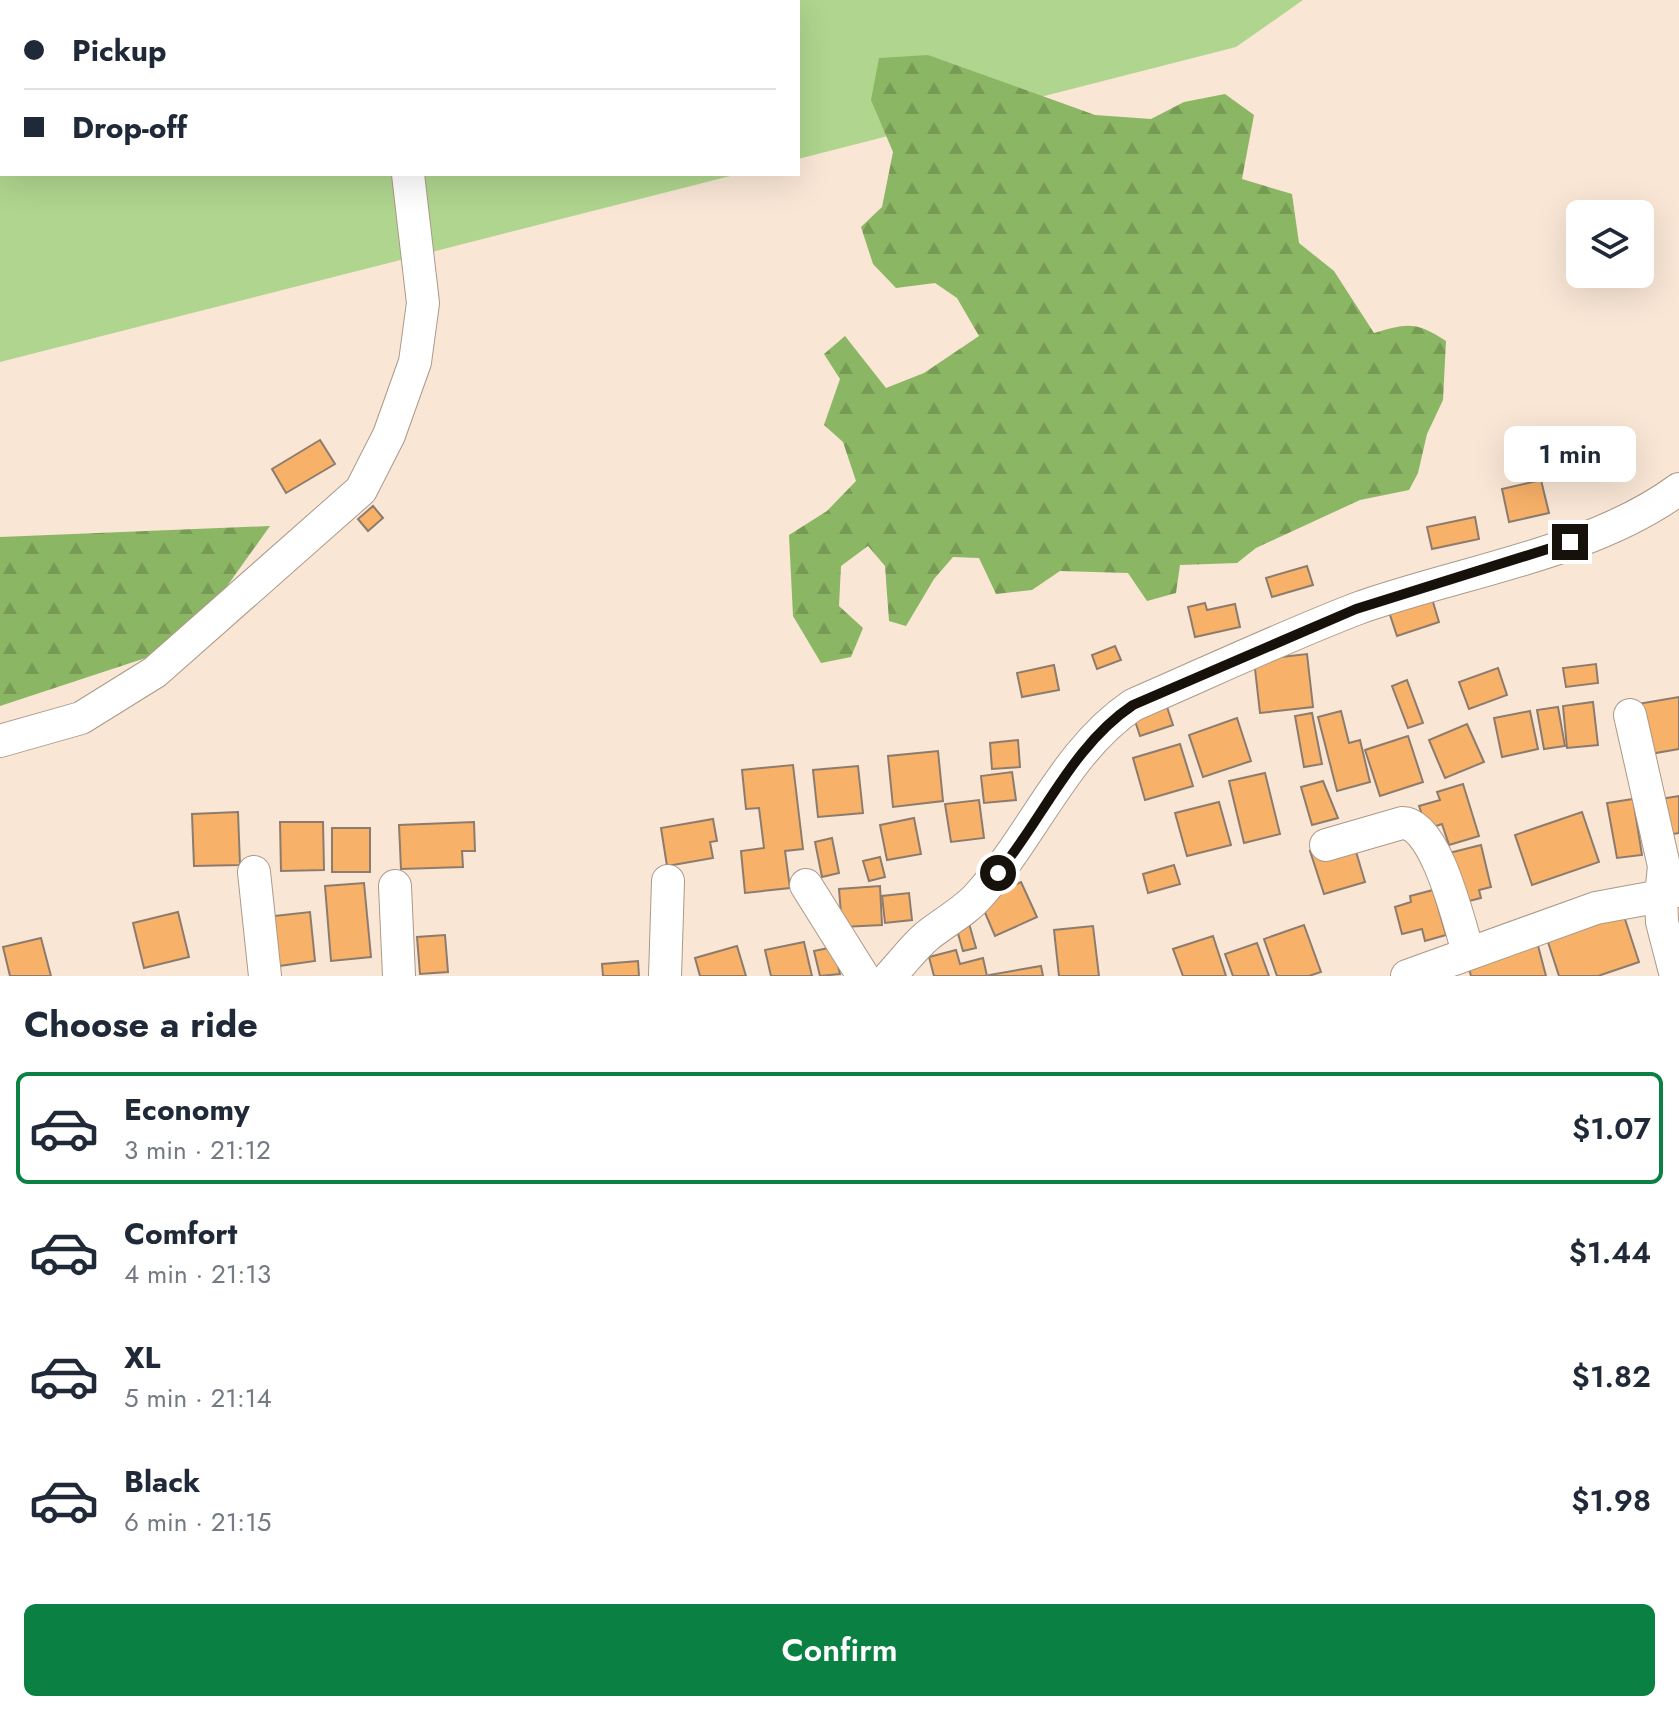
<!DOCTYPE html>
<html lang="en">
<head>
<meta charset="utf-8">
<style>
	body { margin:0; font-family:Jost,sans-serif; background:#f6f6f7; color:#1f2937; height:100vh; display:flex; flex-direction:column; font-size:30px; white-space:nowrap }
	* { box-sizing:border-box; margin:0 }
	p { font-size:26px; color:#747a83 }
	.icon { flex:none; width:44px; height:44px; fill:none; stroke:currentColor; stroke-width:2; stroke-linecap:round; stroke-linejoin:round }
	.map { position:relative; height:976px; overflow:hidden }
	.panel { display:flex; flex-direction:column; background:#fff; flex:1 }
	.panel>* { flex:none }
	.banner { position:absolute; left:0px; top:0px; width:800px; height:176px; box-shadow:0 8px 32px #0002; display:grid; align-content:center; height:176px; padding:0 24px; background:#fff }
	.buttons { position:absolute; left:1566px; top:200px; display:grid; gap:16px }
	.buttons a { display:grid; place-items:center; width:88px; height:88px; border-radius:12px; background:#fff; box-shadow:0 8px 32px #0002; font-size:40px }
	.end { position:absolute; width:36px; height:36px; margin:-18px; border:10px solid #17110b; background:#fff; box-shadow:0 0 0 4px #fff }
	.from { border-radius:50% }
	.bubble { position:absolute; height:56px; border-radius:12px; background:#fff; box-shadow:0 8px 32px #0002; font-size:26px; font-weight:600; line-height:56px; text-align:center }
	.banner b { display:flex; align-items:center; gap:28px; height:76px; font-size:30px }
	.banner b+b { border-top:2px solid #e0e1e3 }
	.banner i { width:20px; height:20px; background:#1f2937 }
	ul { padding:0; list-style:none }
	li { display:flex; align-items:center; gap:24px; height:112px; margin:0 16px 12px; padding:0 8px; border:4px solid transparent; border-radius:12px }
	li div { flex:1 }
	li b { display:block; font-size:30px }
	li em { font-style:normal; font-weight:600 }
	li.active { border-color:#0b8043 }
	li>.icon { width:72px; height:72px; stroke-width:1.5 }
	h2 { padding:0 24px; font-size:36px; line-height:96px }
	.cta { display:flex; gap:16px; margin-top:auto; padding:16px 24px }
	.cta a { flex:1; height:92px; border-radius:12px; background:#0b8043; color:#fff; font-size:32px; font-weight:600; line-height:92px; text-align:center }
	.map>svg:first-child { display:block }
	.grass { fill:#afd58e }
	.forest { fill:url(#forest-firs) }
	.building { fill:#f8b169; stroke:#8d7c6d; stroke-width:2 }
	.lines { fill:none; stroke-linecap:round; stroke-linejoin:round }
	.minor-casing { stroke:#ab9989; stroke-width:34 }
	.minor { stroke:#fff; stroke-width:32 }
	.route { stroke:#17110b; stroke-width:10 }
</style>
</head>
<body>
<div class="map">
<svg width="1679" height="976" viewBox="0 0 1679 976">
	<defs>
		<pattern id="forest-firs" width="22" height="20" patternUnits="userSpaceOnUse" patternTransform="scale(2)"><rect width="22" height="20" fill="#8bb663"/><path d="M5 1l3.5 6h-7zM16 11l3.5 6h-7z" fill="#779b55"/></pattern>
	</defs>
	<rect width="100%" height="100%" fill="#f9e6d5"/>
	<path class="grass" d="M0,0H1303L1236,47L798,159V2H2V174H738L0,362Z"/>
	<g class="forest">
		<path d="M928,55L1095,115L1151,119L1184,102L1225,94L1254,115L1242,179L1292,194L1299,243L1334,271L1374,333C1407,323 1416,321 1446,341L1443,400L1427,434L1418,473L1409,490L1360,500L1256,548L1237,563L1180,565L1176,593L1147,601L1128,573L1060,571L1032,590L996,594L979,558L953,557L934,579L906,626L889,621L885,566L868,546L841,566L839,606L863,628L851,657L821,663L793,616L789,535L827,511L856,481L843,442L824,425L840,379L824,354L845,336L886,388L924,373L979,336L957,298L935,283L896,288L873,264L861,227L882,207L893,152L871,100L879,58Z"/>
		<path d="M270,526L185,645L0,706V537Z"/>
	</g>
	<g class="building">
		<path d="M320,440L335,464L286,493L272,469Z"/>
		<path d="M1541,480L1549,513L1509,522L1502,489Z"/>
		<path d="M373,506L383,518L368,531L358,519Z"/>
		<path d="M1475,517L1479,539L1432,549L1427,527Z"/>
		<path d="M1307,566L1313,585L1272,597L1266,578Z"/>
		<path d="M1430,592L1439,622L1397,636L1387,606Z"/>
		<path d="M1205,603L1207,610L1235,604L1240,627L1195,637L1188,607Z"/>
		<path d="M1115,646L1121,660L1097,669L1092,655Z"/>
		<path d="M1307,654L1313,707L1260,713L1254,660Z"/>
		<path d="M1596,664L1598,683L1566,687L1563,668Z"/>
		<path d="M1054,665L1059,690L1022,697L1017,673Z"/>
		<path d="M1498,668L1507,695L1469,709L1459,682Z"/>
		<path d="M1407,680L1423,723L1408,728L1392,686Z"/>
		<path d="M1679,697V749L1650,754L1632,705Z"/>
		<path d="M1165,701L1173,725L1140,736L1132,712Z"/>
		<path d="M1593,702L1598,745L1567,748L1563,706Z"/>
		<path d="M1558,707L1565,746L1544,749L1537,710Z"/>
		<path d="M1341,711L1349,743L1360,740L1370,782L1337,791L1318,717Z"/>
		<path d="M1530,711L1538,749L1502,757L1494,718Z"/>
		<path d="M1312,713L1322,764L1304,767L1295,716Z"/>
		<path d="M1237,718L1251,761L1203,777L1189,735Z"/>
		<path d="M1467,724L1484,762L1445,778L1429,740Z"/>
		<path d="M1408,736L1423,782L1380,796L1365,750Z"/>
		<path d="M1018,740L1020,767L992,769L990,743Z"/>
		<path d="M1180,744L1193,786L1145,800L1133,758Z"/>
		<path d="M938,751L943,801L893,807L888,756Z"/>
		<path d="M793,765L803,849L785,851L790,888L745,893L741,851L764,848L759,808L746,809L742,770Z"/>
		<path d="M858,766L863,813L818,817L813,770Z"/>
		<path d="M1012,772L1016,800L984,803L981,776Z"/>
		<path d="M1265,773L1280,834L1244,843L1229,781Z"/>
		<path d="M1323,781L1338,818L1312,825L1301,787Z"/>
		<path d="M1463,784L1479,836L1449,845L1442,824L1427,829L1419,806L1440,800L1437,792Z"/>
		<path d="M1679,796V833L1660,836L1654,800Z"/>
		<path d="M1633,799L1642,855L1617,858L1607,803Z"/>
		<path d="M979,800L984,838L951,842L945,804Z"/>
		<path d="M1219,802L1231,845L1187,856L1175,813Z"/>
		<path d="M238,812L240,865L194,866L192,814Z"/>
		<path d="M1582,812L1599,862L1532,885L1515,835Z"/>
		<path d="M914,818L921,854L887,860L880,825Z"/>
		<path d="M713,819L717,841L710,842L713,858L667,866L661,828Z"/>
		<path d="M280,822H323L324,870L281,871Z"/>
		<path d="M474,822L475,851H462L463,867L401,869L399,825Z"/>
		<rect x="332" y="828" width="38" height="44"/>
		<path d="M832,838L839,873L822,877L815,842Z"/>
		<path d="M1352,838L1365,882L1324,894L1310,851Z"/>
		<path d="M1481,845L1491,887L1479,890L1481,898L1457,904L1445,854Z"/>
		<path d="M880,857L885,877L869,881L863,861Z"/>
		<path d="M1174,865L1180,884L1148,893L1143,874Z"/>
		<path d="M1021,882L1037,917L995,936L980,901Z"/>
		<path d="M364,883L371,957L331,961L325,886Z"/>
		<path d="M880,886L882,925L842,927L839,889Z"/>
		<path d="M1433,890L1446,935L1425,941L1422,929L1402,934L1395,907L1411,902L1410,896Z"/>
		<path d="M909,893L912,920L885,923L882,896Z"/>
		<path d="M1622,910L1639,962L1598,976H1559L1546,936Z"/>
		<path d="M178,912L189,957L144,968L133,923Z"/>
		<path d="M310,912L315,961L272,967L266,917Z"/>
		<path d="M968,920L976,948L963,951L955,923Z"/>
		<path d="M1304,925L1321,972L1309,976H1277L1264,939Z"/>
		<path d="M1093,926L1099,976H1059L1054,930Z"/>
		<path d="M445,935L448,972L420,974L417,937Z"/>
		<path d="M1213,936L1226,976H1183L1173,949Z"/>
		<path d="M41,938L51,976H10L3,947Z"/>
		<path d="M1536,938L1546,976H1471L1466,957Z"/>
		<path d="M804,942L812,976H771L765,950Z"/>
		<path d="M1257,943L1269,976H1233L1225,954Z"/>
		<path d="M737,946L746,976H700L695,958Z"/>
		<path d="M833,947L840,974L820,976L814,951Z"/>
		<path d="M956,950L960,964L983,958L987,976H934L929,957Z"/>
		<path d="M638,961L639,976H603L602,964Z"/>
		<path d="M1041,966L1043,976H989V975Z"/>
	</g>
	<g class="lines">
		<defs>
			<g id="minor">
				<path d="M361,0V2"/>
				<path d="M1630,715L1664,866L1661,896L1679,890"/>
				<path d="M0,741L81,718L155,672L361,490L389,435L415,362L423,303L408,174"/>
				<path d="M1326,845L1402,823C1436,822 1459,923 1468,952"/>
				<path d="M254,872L265,976"/>
				<path d="M806,885L863,976"/>
				<path d="M395,886L399,976"/>
				<path d="M665,976L668,881"/>
				<path d="M890,976C902,963 914,947 927,936C944,922 966,911 980,894C1034,834 1065,751 1133,705C1207,673 1281,638 1356,609C1458,572 1591,554 1679,489"/>
				<path d="M1407,976L1596,908L1661,896L1662,922L1676,976"/>
			</g>
		</defs>
		<use href="#minor" class="minor-casing"/>
		<use href="#minor" class="minor"/>
	</g>
	<g class="lines">
		<path class="route" d="M998,873C1044,817 1072,746 1133,705L1356,609L1570,542"/>
	</g>
</svg>
<div class="buttons">
<a><svg class="icon" aria-label="layers" viewBox="0 0 24 24"><path d="M12 4l9 5-9 5-9-5zM3 14l9 5 9-5"/></svg></a>
</div>
<i class="end from" style="left:998px;top:873px"></i>
<i class="end" style="left:1570px;top:542px"></i>
<div class="bubble" style="left:1504px;top:426px;width:132px">1 min</div>
<div class="banner">
<b><i class="from"></i>Pickup</b>
<b><i></i>Drop-off</b>
</div>
</div>
<section class="panel">
<h2>Choose a ride</h2>
<ul>
<li class="active"><svg class="icon" aria-label="car" viewBox="0 0 24 24"><path d="M5 17H2v-5l4-1 3-4h7l3 4 3 1v5h-3M9 17h6M6 11h13"/><circle cx="7" cy="17" r="2"/><circle cx="17" cy="17" r="2"/></svg><div><b>Economy</b><p>3 min · 21:12</p></div><em>$1.07</em></li>
<li><svg class="icon" aria-label="car" viewBox="0 0 24 24"><path d="M5 17H2v-5l4-1 3-4h7l3 4 3 1v5h-3M9 17h6M6 11h13"/><circle cx="7" cy="17" r="2"/><circle cx="17" cy="17" r="2"/></svg><div><b>Comfort</b><p>4 min · 21:13</p></div><em>$1.44</em></li>
<li><svg class="icon" aria-label="car" viewBox="0 0 24 24"><path d="M5 17H2v-5l4-1 3-4h7l3 4 3 1v5h-3M9 17h6M6 11h13"/><circle cx="7" cy="17" r="2"/><circle cx="17" cy="17" r="2"/></svg><div><b>XL</b><p>5 min · 21:14</p></div><em>$1.82</em></li>
<li><svg class="icon" aria-label="car" viewBox="0 0 24 24"><path d="M5 17H2v-5l4-1 3-4h7l3 4 3 1v5h-3M9 17h6M6 11h13"/><circle cx="7" cy="17" r="2"/><circle cx="17" cy="17" r="2"/></svg><div><b>Black</b><p>6 min · 21:15</p></div><em>$1.98</em></li>
</ul>
<div class="cta"><a>Confirm</a></div>
</section>
</body>
</html>
